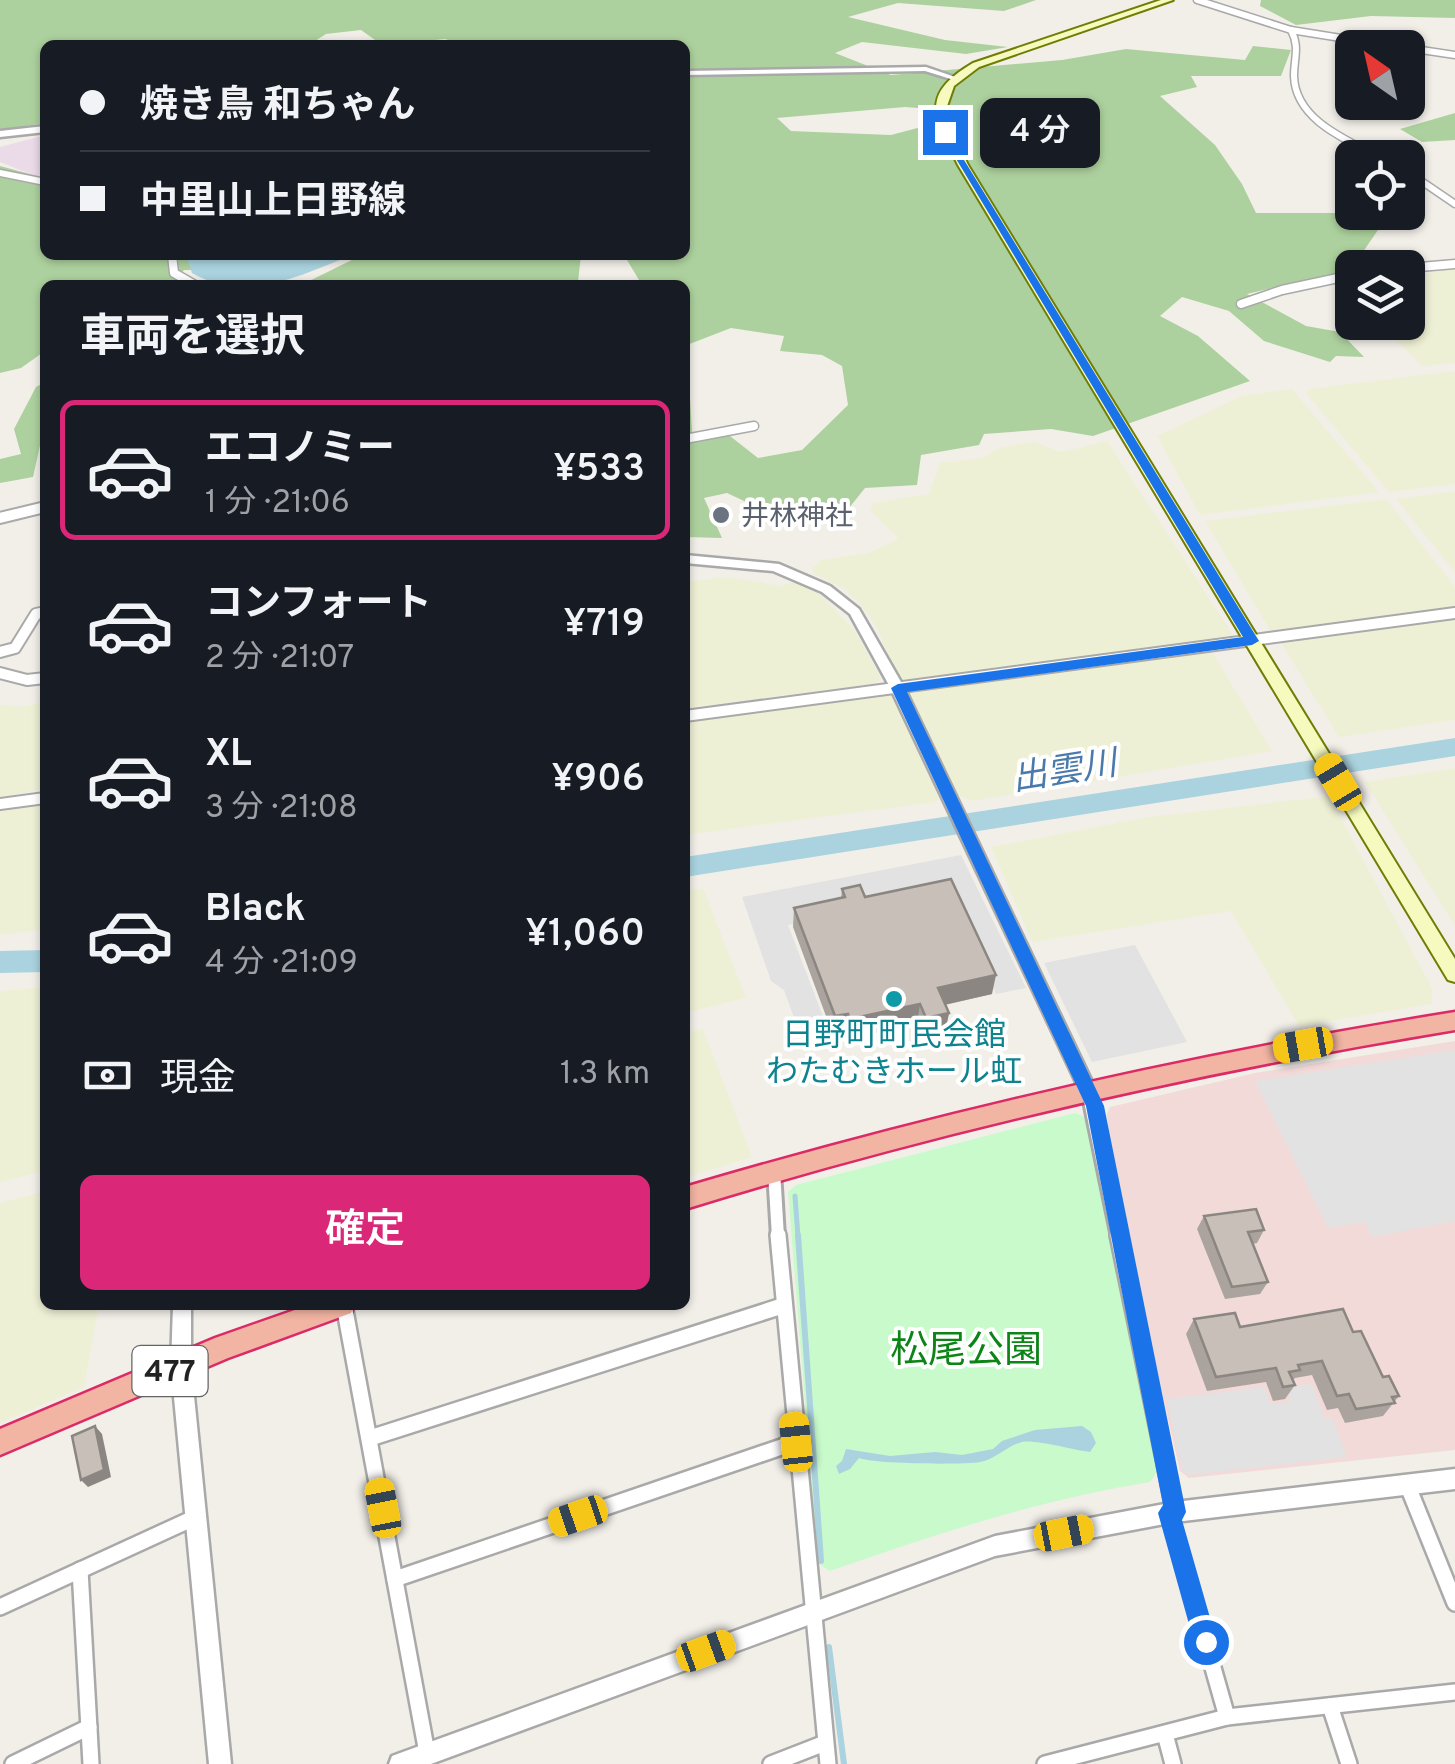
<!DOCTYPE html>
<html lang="ja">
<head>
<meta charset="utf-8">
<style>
	body { margin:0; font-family:Overpass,"Noto Sans JP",sans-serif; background:#242831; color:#f1f3f6; height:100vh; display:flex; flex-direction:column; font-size:38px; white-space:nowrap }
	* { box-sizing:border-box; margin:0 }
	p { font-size:32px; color:#9ea1a6 }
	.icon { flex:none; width:55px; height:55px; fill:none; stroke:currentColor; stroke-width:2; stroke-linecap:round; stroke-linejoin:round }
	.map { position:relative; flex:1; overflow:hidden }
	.side { position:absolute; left:40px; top:280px; width:650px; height:1030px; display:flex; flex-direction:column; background:#171b24; border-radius:15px; box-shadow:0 2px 8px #0004 }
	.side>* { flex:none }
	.guide { position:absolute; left:40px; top:40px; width:650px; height:220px; border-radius:15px; box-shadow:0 2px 8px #0004; display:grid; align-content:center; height:220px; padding:0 40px; background:#171b24 }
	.needle { width:65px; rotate:326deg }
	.fabs { position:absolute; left:1335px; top:30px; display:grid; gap:20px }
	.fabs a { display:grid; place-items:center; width:90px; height:90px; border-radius:15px; background:#171b24; box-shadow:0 2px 8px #0004; font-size:50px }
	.end { position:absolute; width:45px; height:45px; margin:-22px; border:12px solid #1a73e8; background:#fff; box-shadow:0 0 0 5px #fff }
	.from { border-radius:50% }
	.bubble { position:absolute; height:70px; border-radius:15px; background:#171b24; box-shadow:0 2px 8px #0004; font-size:32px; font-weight:600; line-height:70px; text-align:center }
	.car { position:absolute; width:30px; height:60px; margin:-30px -15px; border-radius:12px; box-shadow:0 0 8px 2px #0007; background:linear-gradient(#f5c518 24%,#345 0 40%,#f5c518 0 76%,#345 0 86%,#f5c518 0) }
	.guide b { display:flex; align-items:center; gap:35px; height:95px; font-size:38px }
	.guide b+b { border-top:2px solid #363941 }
	.guide i { width:25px; height:25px; background:#f1f3f6 }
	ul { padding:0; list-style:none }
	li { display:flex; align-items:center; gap:30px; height:140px; margin:0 20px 15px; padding:0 20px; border:5px solid transparent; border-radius:15px }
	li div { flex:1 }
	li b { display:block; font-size:38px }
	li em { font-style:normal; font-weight:600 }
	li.on { border-color:#db2777 }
	li>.icon { width:90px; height:90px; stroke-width:1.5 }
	h2 { padding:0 40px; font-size:45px; line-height:120px }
	.pay { display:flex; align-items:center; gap:25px; height:110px; padding:0 40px; font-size:38px }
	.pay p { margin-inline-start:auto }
	.action { display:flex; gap:20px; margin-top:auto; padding:20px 40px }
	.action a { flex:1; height:115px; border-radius:15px; background:#db2777; color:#fff; font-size:40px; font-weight:600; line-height:115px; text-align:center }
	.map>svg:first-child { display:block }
	.commercial { fill:#f2dad9 }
	.industrial { fill:#ebdbe8 }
	.farmland { fill:#eef0d5 }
	.forest { fill:#add19e; fill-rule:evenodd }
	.park { fill:#c8facc }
	.parking { fill:#e2e2e2 }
	.water { fill:#aad3df }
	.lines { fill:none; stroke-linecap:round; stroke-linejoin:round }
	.stream-far1 { stroke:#aad3df; stroke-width:5 }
	.stream { stroke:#aad3df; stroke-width:6 }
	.river { fill:#aad3df; fill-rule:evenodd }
	.minor-far4-casing { stroke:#a9a9a9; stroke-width:9 }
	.minor-far3-casing { stroke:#a9a9a9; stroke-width:11 }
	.minor-far2-casing { stroke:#a9a9a9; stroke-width:14 }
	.minor-far1-casing { stroke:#a9a9a9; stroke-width:18 }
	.minor-casing { stroke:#a9a9a9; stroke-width:20 }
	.tertiary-casing { stroke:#a9a9a9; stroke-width:5 }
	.secondary-casing { stroke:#707d05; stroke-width:4 }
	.trunk-casing { stroke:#dc2a67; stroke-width:5 }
	.minor-far4 { stroke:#fff; stroke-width:6 }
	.minor-far3 { stroke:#fff; stroke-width:8 }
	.minor-far2 { stroke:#fff; stroke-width:10 }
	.minor-far1 { stroke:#fff; stroke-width:12 }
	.minor { stroke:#fff; stroke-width:15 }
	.tertiary { fill:#fff; fill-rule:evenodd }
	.secondary { fill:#f7fabf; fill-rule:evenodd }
	.trunk { fill:#f2b4a3; fill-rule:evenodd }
	.wall { fill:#aba49e }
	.shaded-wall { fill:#8b8681 }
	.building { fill:#c7bfb8; stroke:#8b8681; stroke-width:2.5 }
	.route { fill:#1a73e8 }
	.worship-dot { fill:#6b7280; stroke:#fff; stroke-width:4 }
	.culture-dot { fill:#0f9aa8; stroke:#fff; stroke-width:4 }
	.labels { text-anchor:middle; stroke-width:8; stroke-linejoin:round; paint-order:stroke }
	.far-worship-label { font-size:28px; fill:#5b616d; stroke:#fff; text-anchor:start }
	.shield { fill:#fff; stroke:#646464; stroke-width:2.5 }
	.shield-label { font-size:30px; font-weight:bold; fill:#222 }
	.culture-label { font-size:32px; fill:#0d838f; stroke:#fff }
	.water-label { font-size:35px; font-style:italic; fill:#4a7aab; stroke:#fff }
	.near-park-label { font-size:38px; fill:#0c8416; stroke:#fff }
</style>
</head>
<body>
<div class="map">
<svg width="1455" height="1764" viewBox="0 0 1455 1764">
	<rect width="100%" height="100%" fill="#f2efe9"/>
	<path class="commercial" d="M1455,1041V1450L1189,1478L1180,1471L1114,1183L1107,1114L1110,1107L1255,1073Z"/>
	<path class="industrial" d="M45,135V180L0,162V147Z"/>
	<g class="farmland">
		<path d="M1447,269H1455V363L1422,366L1394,338L1418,332L1405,323L1408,288H1414L1413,277Z"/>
		<path d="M1455,371V484L1389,492L1306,393L1309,389Z"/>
		<path d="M1292,389L1379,492L1200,515L1157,436L1242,396Z"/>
		<path d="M1107,441L1235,638L900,682L877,628L861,605L843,588L813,573L812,568L822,560L868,553L899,539L870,510L873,503L929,494L940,463L982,458L1001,447L1035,442L1061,452Z"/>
		<path d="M1455,491V572L1396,499Z"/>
		<path d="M1386,499L1455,587V609L1271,632L1205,521Z"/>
		<path d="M728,577L781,586L794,582L821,595L855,631L881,678L874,684L685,708V582Z"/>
		<path d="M1455,619V720L1339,737L1280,641Z"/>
		<path d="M1211,650L1272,751L972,801L958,796L906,691Z"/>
		<path d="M886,693L892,695L939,798L935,802L685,835V719Z"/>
		<path d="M45,702V789L0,797V705L21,707Z"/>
		<path d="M1455,768V926L1365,782Z"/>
		<path d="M1329,796L1432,988V1004L1299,1026L1231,911L1032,942L991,847L1150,817Z"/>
		<path d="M45,802V929L0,935V811Z"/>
		<path d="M703,888L746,998L685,1013V891Z"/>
		<path d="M45,987V1171L0,1182V991Z"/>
		<path d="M703,1029L752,1157L685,1178V1033Z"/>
		<path d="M45,1191V1305H99L84,1387L0,1423V1203Z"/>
	</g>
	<g class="forest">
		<path d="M0,0H1036L1004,11L898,3L848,17L945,40L1008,47L966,54L862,42L835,53L891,75L1062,60L1126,49L1245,60L1253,46L1291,50L1281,76H1191L1197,87L1160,96L1215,145L1242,184L1256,213H1375L1380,227L1352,268L1349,282L1305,280L1247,294L1306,326L1340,332L1364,357L1336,356L1330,362L1264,341L1229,311L1182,297L1160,316L1198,336L1250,381L1093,436L1051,429L984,434L979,445L921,455L917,485L865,488L849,508L789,522L727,493L704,498L722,538L685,537V285H642L624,255H685V45H464L445,39L382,45L361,30L326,34L309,45H45V123L0,130ZM905,107L931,109V119L923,122L925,126L891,135L791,131L777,118ZM731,328L784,336L780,351L822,355L842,366L848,405L802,450L758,458L730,436L692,432L687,345Z"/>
		<path d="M1261,0H1455V18L1371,16L1296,25L1260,6Z"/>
		<path d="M1455,113V140L1422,142L1400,129Z"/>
		<path d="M0,166L45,178V255H191L216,270H184L171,285H45V351L21,368L0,373Z"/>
		<path d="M362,255H581L578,282L582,285H301Z"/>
		<path d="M45,382V423L33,477L0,483V459L21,454L14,429L36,387Z"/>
	</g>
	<path class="park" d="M1075,1113L1088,1118L1157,1472L1150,1482C1039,1500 936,1534 830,1571L818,1563L788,1192L796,1185Z"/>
	<g class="parking">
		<path d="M961,855L1026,988L996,994L951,893L788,925L824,1019L796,1023L784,990L771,981L742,897Z"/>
		<path d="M1135,945L1187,1042L1092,1062L1044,963Z"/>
		<path d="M1455,1050V1221L1372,1237L1365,1222L1328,1228L1255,1081Z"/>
		<path d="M1312,1384L1325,1419L1332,1418L1347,1457L1189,1475L1182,1470L1167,1399L1264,1387L1271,1404L1291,1402L1286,1387Z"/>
	</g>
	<g class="water">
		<path d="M186,255H352C299,276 246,304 192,273Z"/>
		<path d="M1082,1426L1091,1432L1096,1443L1090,1452C1074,1450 1034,1439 1022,1442C1006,1446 996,1459 980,1462C962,1465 874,1464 859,1458L850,1469L839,1474L836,1466L842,1461L846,1449L890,1456L935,1452L962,1455L993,1449L1002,1441L1035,1430Z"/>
	</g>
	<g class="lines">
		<path class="stream-far1" d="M795,1196L798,1237"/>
		<g class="stream">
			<path d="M798,1235L821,1561"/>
			<path d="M829,1647L844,1764"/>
		</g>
		<g class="river">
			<path d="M1455,738V756L685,877V857Z"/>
			<path d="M45,950V972L0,973V951Z"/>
		</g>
		<defs>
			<g id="minor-far4">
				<path d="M1197,0L1291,30L1403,48"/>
				<path d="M1291,30C1300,47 1294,58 1294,76C1295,120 1347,140 1381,158"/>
				<path d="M1408,48L1455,55"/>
				<path d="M1408,172L1455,204"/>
				<path d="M0,173L45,182"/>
			</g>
			<g id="minor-far3">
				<path d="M172,255L174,273L195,285"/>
				<path d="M1408,268L1455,264"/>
				<path d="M1241,304L1282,290L1352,275"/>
				<path d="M685,439L754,426"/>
			</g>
			<g id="minor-far2">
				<path d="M0,518L45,507"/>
				<path d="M0,652L15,648L36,614L45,612"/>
				<path d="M0,673L27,680L45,678"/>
				<path d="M685,716L1455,613"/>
				<path d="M0,804L45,798"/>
			</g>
			<g id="minor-far1">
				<path d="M1088,1091L1118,1237"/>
				<path d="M774,1171L778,1237"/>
			</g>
			<g id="minor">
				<path d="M778,1235L828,1764"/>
				<path d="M1118,1235L1175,1512"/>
				<path d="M344,1305L427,1753"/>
				<path d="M370,1438L782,1306"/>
				<path d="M1407,1484L1455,1603"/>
				<path d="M1169,1513L1227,1717"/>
				<path d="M80,1570L91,1764"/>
				<path d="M395,1579L796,1442"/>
				<path d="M0,1607L196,1517"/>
				<path d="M1330,1706L1349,1764"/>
				<path d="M1165,1734L1173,1764"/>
				<path d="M13,1764L89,1727"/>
				<path d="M771,1764L825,1743"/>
				<path d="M1045,1764L1227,1717L1455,1692"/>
			</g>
			<g id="tertiary">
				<path d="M926,67L958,78L954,80L925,71L685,75V71Z"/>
				<path d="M45,126V132L0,137V131Z"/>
				<path d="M685,555L779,564L830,586L859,609L905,689L1096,1090L1094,1095L1088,1097L1082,1095L891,689L850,614L822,592L773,571L685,563Z"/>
				<path d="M173,1305H191V1366L231,1764H209L171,1366Z"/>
				<path d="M1455,1469V1489L1175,1522L995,1556L431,1764H389L392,1756L400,1753L995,1536L1175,1502Z"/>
			</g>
			<path id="secondary" d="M1161,0H1173L979,67L954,86L944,115L968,165L1455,959V982L1448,980L958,165C936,118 917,96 973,63Z"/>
			<g id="trunk">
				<path d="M1455,1012V1030C1194,1073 938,1131 685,1209V1187C938,1112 1194,1054 1455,1012Z"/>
				<path d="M309,1305H354L351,1313L228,1358L0,1455V1429L215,1338Z"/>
			</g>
		</defs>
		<use href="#minor-far4" class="minor-far4-casing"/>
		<use href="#minor-far3" class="minor-far3-casing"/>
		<use href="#minor-far2" class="minor-far2-casing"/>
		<use href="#minor-far1" class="minor-far1-casing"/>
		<use href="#minor" class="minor-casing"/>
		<use href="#tertiary" class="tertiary-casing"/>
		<use href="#secondary" class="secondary-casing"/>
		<use href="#trunk" class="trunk-casing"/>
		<use href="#minor-far4" class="minor-far4"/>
		<use href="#minor-far3" class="minor-far3"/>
		<use href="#minor-far2" class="minor-far2"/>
		<use href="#minor-far1" class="minor-far1"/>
		<use href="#minor" class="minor"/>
		<use href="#tertiary" class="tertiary"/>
		<use href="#secondary" class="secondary"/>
		<use href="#trunk" class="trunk"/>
	</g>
	<g class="wall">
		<path d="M842,889L865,897L992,994L945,1005L949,1013L945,1032L923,1037L917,1024L848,1039L846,1033L833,1035L793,927L794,908L841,898Z"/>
		<path d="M1204,1216L1264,1230L1257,1243L1253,1244L1268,1282L1260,1294L1225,1299L1197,1229Z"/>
		<path d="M1194,1319L1240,1327L1353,1332L1383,1377L1399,1396L1383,1416L1345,1423L1338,1408L1327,1410L1312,1375L1295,1378L1293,1380L1295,1385L1285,1399L1273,1401L1266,1382L1207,1391L1186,1334Z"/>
	</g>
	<g class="shaded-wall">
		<path d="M996,975L992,994L934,1007L938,988Z"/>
		<path d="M920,1004L917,1024L848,1039L850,1019Z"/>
		<path d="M949,1013L945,1032L923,1037L926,1018Z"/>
		<path d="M848,1014L846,1033L833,1035L835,1016Z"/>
		<path d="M95,1426L102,1434L111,1477L88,1487L81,1480Z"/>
	</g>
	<g class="building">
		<path d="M951,879L996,975L938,988L949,1013L926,1018L920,1004L850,1019L848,1014L835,1016L794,908L845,897L842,889L860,885L865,897Z"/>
		<path d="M1256,1209L1264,1230L1248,1232L1268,1282L1232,1287L1204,1216Z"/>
		<path d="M1343,1309L1353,1332L1361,1331L1383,1377L1389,1376L1399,1396L1392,1397L1395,1403L1356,1409L1349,1394L1337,1396L1322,1361L1298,1365L1300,1370L1289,1372L1295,1385L1283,1387L1276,1368L1216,1377L1194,1319L1235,1313L1240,1327Z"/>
		<path d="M95,1426L104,1470L81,1480L72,1436Z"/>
	</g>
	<path class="route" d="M945,129L1259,641L1252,645L907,692L1104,1106L1186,1512L1182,1520L1217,1642L1214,1651L1206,1654L1197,1651L1194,1642L1158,1513L1163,1505L1086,1106L891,688L898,684L1243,637L940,132Z"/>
	<circle class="worship-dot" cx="721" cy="515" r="10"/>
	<circle class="culture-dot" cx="894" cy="999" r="10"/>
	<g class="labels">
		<g class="far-worship-label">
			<text x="741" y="525">井林神社</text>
		</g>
		<rect class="shield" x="132.5" y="1346" width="75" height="50" rx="8"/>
		<g class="shield-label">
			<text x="170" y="1381">477</text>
		</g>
		<g class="culture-label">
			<text x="894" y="1045">日野町町民会館<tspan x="894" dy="37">わたむきホール虹</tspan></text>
		</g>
		<g class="water-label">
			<text transform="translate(1064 770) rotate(-9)" y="12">出雲川</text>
		</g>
		<g class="near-park-label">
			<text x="966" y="1362">松尾公園</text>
		</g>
	</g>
</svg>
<div class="fabs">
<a><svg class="needle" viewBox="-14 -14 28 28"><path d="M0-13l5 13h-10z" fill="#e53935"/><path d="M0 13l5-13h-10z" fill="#9ea1a6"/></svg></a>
<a><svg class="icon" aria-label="locate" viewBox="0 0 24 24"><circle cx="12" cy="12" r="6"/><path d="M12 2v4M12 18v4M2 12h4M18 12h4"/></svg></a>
<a><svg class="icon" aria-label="layers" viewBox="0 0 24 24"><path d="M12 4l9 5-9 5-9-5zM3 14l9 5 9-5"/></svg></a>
</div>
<i class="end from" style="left:1206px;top:1642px"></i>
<i class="end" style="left:945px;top:132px"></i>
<div class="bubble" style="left:980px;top:98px;width:120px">4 分</div>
<i class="car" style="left:1338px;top:782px;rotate:329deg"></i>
<i class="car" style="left:1303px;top:1045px;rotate:260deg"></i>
<i class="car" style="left:796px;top:1442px;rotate:354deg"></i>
<i class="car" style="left:383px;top:1508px;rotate:349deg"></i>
<i class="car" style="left:578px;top:1516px;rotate:251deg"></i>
<i class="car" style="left:1064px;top:1533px;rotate:79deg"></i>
<i class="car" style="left:706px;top:1651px;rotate:70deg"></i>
<div class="guide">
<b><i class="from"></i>焼き鳥 和ちゃん</b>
<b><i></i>中里山上日野線</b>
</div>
<section class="side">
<h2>車両を選択</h2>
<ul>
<li class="on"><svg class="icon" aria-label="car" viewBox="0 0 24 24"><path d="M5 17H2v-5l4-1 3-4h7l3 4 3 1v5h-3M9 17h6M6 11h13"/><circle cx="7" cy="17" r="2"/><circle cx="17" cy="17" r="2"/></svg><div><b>エコノミー</b><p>1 分 · 21:06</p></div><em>¥533</em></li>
<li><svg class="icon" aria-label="car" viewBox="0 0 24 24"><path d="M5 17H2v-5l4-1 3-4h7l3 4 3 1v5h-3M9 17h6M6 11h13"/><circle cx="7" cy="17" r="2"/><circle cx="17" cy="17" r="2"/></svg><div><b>コンフォート</b><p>2 分 · 21:07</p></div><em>¥719</em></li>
<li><svg class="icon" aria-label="car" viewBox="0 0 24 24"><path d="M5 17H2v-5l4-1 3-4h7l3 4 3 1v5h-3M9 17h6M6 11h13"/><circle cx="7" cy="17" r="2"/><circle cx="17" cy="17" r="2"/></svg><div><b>XL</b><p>3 分 · 21:08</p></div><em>¥906</em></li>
<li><svg class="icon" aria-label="car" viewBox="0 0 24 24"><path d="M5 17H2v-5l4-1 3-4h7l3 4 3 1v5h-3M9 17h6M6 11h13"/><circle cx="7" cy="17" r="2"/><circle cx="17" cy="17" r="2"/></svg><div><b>Black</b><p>4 分 · 21:09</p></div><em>¥1,060</em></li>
</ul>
<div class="pay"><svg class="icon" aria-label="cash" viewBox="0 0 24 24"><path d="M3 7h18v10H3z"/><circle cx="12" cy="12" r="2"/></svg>現金<p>1.3 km</p></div>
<div class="action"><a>確定</a></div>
</section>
</div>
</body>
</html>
